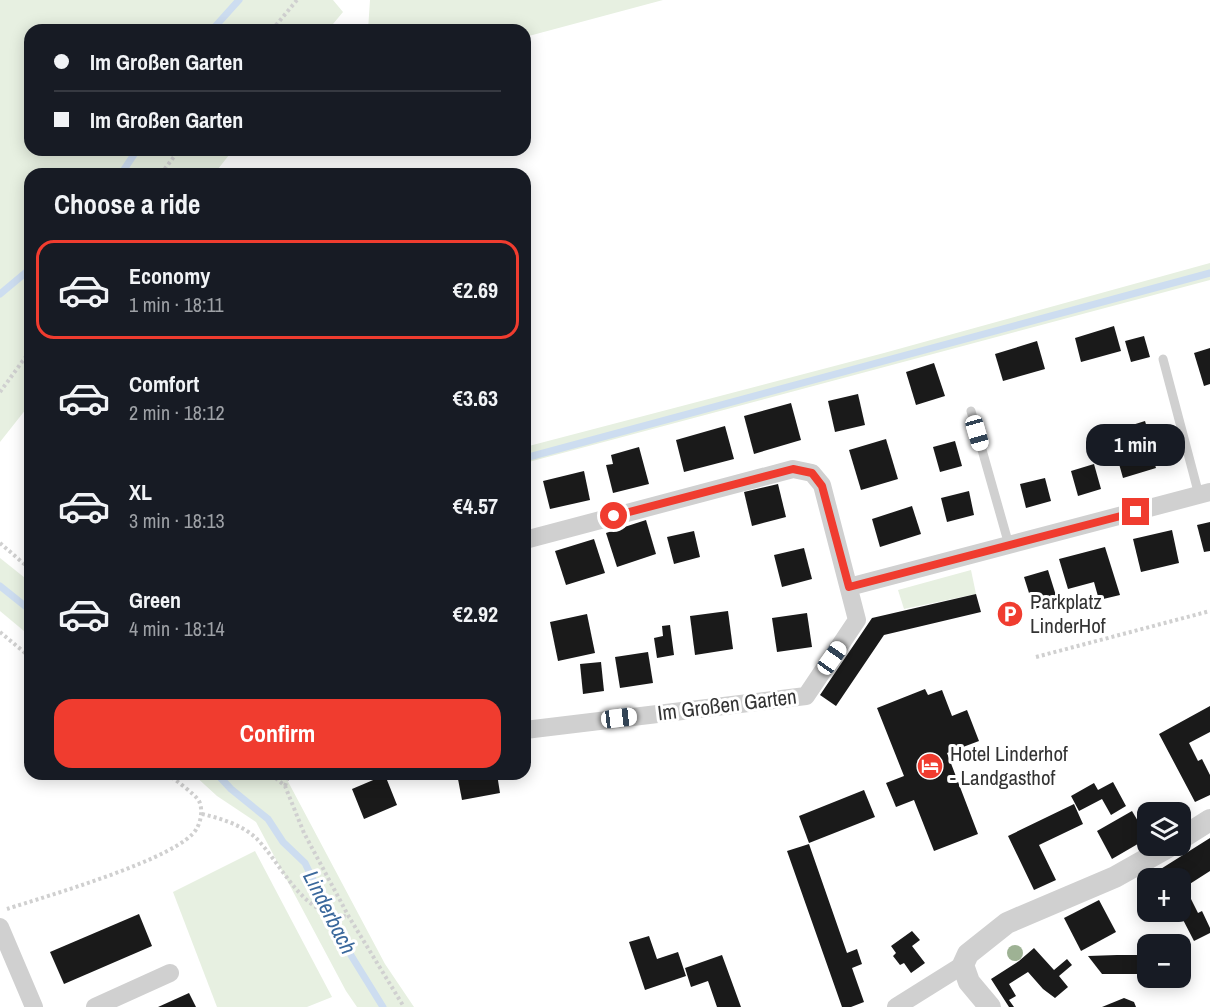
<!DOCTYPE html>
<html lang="en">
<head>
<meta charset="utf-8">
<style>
	body { margin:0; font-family:"Archivo Narrow",sans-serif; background:#242831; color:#f1f3f6; height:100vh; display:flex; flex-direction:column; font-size:22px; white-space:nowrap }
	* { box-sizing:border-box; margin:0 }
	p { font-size:20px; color:#9ea1a6 }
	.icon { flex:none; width:33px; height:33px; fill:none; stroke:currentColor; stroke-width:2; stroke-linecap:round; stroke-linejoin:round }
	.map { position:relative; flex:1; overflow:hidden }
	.panel { position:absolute; left:24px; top:168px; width:507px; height:612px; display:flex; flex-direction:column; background:#171b24; border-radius:18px; box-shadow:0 3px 15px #0003 }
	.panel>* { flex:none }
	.top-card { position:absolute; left:24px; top:24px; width:507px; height:132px; border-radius:18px; box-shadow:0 3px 15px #0003; display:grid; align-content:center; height:132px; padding:0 30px; background:#171b24 }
	.buttons { position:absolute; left:1137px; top:802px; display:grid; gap:12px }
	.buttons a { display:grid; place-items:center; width:54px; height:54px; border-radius:12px; background:#171b24; box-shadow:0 3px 15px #0003; font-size:30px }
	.end { position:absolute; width:27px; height:27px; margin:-14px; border:8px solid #f03c2f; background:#fff; box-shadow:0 0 0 3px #fff }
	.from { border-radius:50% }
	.bubble { position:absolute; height:42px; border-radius:18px; background:#171b24; box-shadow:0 3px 15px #0003; font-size:20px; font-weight:800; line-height:42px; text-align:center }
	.car { position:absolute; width:18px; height:36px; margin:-18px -9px; border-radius:8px; box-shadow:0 0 4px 2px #0007; background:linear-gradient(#fff 24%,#345 0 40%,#fff 0 76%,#345 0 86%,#fff 0) }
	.top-card b { display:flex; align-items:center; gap:21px; height:57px; font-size:22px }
	.top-card b+b { border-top:2px solid #363941 }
	.top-card i { width:15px; height:15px; background:#f1f3f6 }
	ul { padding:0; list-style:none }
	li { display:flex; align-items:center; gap:18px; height:99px; margin:0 12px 9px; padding:0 18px; border:3px solid transparent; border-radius:18px }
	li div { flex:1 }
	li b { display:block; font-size:22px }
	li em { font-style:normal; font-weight:800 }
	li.active { border-color:#f03c2f }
	li>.icon { width:54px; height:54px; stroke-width:1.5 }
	h2 { padding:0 30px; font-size:27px; line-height:72px }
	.action { display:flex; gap:12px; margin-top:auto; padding:12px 30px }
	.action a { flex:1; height:69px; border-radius:18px; background:#f03c2f; color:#fff; font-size:24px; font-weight:800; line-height:69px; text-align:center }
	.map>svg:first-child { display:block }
	.green { fill:#e7f0e1 }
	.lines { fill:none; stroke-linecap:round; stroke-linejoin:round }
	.stream { stroke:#cdddf0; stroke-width:7 }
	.building { fill:#1a1a1a }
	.path { stroke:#d0d0d0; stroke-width:4; stroke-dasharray:3 3; stroke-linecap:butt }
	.service { stroke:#d0d0d0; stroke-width:9 }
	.minor { stroke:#d0d0d0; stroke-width:18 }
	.tertiary { stroke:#d0d0d0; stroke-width:22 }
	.tree { fill:#9eb294 }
	.route { stroke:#f03c2f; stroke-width:8 }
	.labels { text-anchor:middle; stroke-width:6; stroke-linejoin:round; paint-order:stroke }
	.poi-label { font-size:21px; fill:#333; stroke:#fff; text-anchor:start }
	.street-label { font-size:21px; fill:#333; stroke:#fff }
	.water-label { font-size:22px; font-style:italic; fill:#3a689c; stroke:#fff }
</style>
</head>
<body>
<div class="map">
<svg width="1210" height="1007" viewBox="0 0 1210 1007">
	<rect width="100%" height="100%" fill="#fff"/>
	<g class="green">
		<path d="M0,0H333L343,12L328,30H30V150H233L214,174H30V404L0,442Z"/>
		<path d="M370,0H663L525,37V30H368Z"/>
		<path d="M1210,263V280L525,463V447L884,353Z"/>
		<path d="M0,558L30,582V636L0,611Z"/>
		<path d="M971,570L976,594L904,609L898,590Z"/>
		<path d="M193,774H284L385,964L414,1007H357L346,991L256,822L217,796Z"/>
		<path d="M255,851L332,997L307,1007H217L173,892Z"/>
	</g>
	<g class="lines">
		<g class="stream">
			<path d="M212,30L239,0"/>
			<path d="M121,174L137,150"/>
			<path d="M0,294L30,269"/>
			<path d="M525,458L1210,273"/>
			<path d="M0,586L30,610"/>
			<path d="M217,774L231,789L268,819L283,842L305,863L344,944L383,1007"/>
		</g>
	</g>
	<g class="building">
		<path d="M1114,326L1121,351L1081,362L1075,338Z"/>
		<path d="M1144,336L1150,357L1131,362L1125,341Z"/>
		<path d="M1037,341L1045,369L1003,381L995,354Z"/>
		<path d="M1210,348V384L1204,386L1194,353Z"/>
		<path d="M934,363L945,396L916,405L906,372Z"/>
		<path d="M858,394L865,425L835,432L828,401Z"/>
		<path d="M791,403L801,440L754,454L744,416Z"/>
		<path d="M1145,421L1154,451L1151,452L1156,468L1123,478L1110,432Z"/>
		<path d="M725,426L734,459L684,472L676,440Z"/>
		<path d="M886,439L898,479L861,490L849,450Z"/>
		<path d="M955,441L962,466L940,472L933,447Z"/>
		<path d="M639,447L649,484L613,493L606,465L613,464L611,455Z"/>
		<path d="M1094,464L1101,489L1078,496L1071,471Z"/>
		<path d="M584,471L590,500L550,509L543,481Z"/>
		<path d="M1045,478L1051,501L1026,508L1020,484Z"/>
		<path d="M778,484L786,517L752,526L744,492Z"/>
		<path d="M969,491L974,515L947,522L941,498Z"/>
		<path d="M912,506L921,534L880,547L872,519Z"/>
		<path d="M646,520L656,554L617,567L606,533Z"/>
		<path d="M1210,522V551L1204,552L1197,525Z"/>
		<path d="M1172,530L1179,563L1141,572L1133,539Z"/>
		<path d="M694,531L700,557L674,564L667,537Z"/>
		<path d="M594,539L605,573L566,585L555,551Z"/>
		<path d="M1105,547L1120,595L1099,600L1094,582L1068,589L1059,559Z"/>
		<path d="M804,548L812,579L782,587L774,555Z"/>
		<path d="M1048,570L1058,602L1034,609L1024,577Z"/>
		<path d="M976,594L981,612L884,635L836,706L820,695L872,618Z"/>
		<path d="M728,611L733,649L695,655L690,616Z"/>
		<path d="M807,613L812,647L777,652L772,618Z"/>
		<path d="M587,614L595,653L558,661L550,622Z"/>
		<path d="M670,625L674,655L657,658L654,638L663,636L662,626Z"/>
		<path d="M648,652L653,683L620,688L615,657Z"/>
		<path d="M601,662L604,691L583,694L580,664Z"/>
		<path d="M925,689L928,695L942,690L952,716L967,710L979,741L947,753L978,834L934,851L914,800L896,807L886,783L904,776L877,708Z"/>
		<path d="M1210,706V732L1189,743L1198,761L1202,759L1210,775V795L1195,802L1159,734Z"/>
		<path d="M457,774H497L500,793L462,800Z"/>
		<path d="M385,775L397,805L364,819L352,789Z"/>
		<path d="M1113,782L1126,806L1111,815L1102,799L1079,811L1071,796L1094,783L1098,790Z"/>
		<path d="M864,790L875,817L809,843L799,816Z"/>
		<path d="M1074,804L1083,824L1039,845L1056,880L1034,890L1008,836Z"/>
		<path d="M1132,811L1148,838L1112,859L1097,831Z"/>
		<path d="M1210,838V871L1185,887L1198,913L1202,911L1210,928V933L1194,941L1179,912L1180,879H1149L1148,877Z"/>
		<path d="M809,844L847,953L857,949L862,964L852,968L864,1002L851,1007H842L787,851Z"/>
		<path d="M1099,900L1116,932L1081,951L1064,918Z"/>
		<path d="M139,914L152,946L64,984L50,952Z"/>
		<path d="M912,931L920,940L912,946L925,963L911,973L904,963L900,965L893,956L896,953L891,946Z"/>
		<path d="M649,936L657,959L678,952L686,976L645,990L629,942Z"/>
		<path d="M1034,948L1054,970L1067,959L1072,965L1059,976L1068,987L1055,998L1043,989L1028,972L1009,984L1016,996L1009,1000L1014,1007H1009L991,979L1019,961Z"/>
		<path d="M722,955L741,1007H717L708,981L691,987L685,968Z"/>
		<path d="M1117,955H1146L1148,974H1102L1088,956Z"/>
		<path d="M189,993L196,1007H158Z"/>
		<path d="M1124,998L1134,1002L1136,1007H1102Z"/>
	</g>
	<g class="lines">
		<g class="path">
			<path d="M272,30L297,0"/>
			<path d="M161,174L179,150"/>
			<path d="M0,392L30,351"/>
			<path d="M0,543L30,569"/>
			<path d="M0,632L30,657"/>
			<path d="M1036,657L1210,611"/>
			<path d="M271,774L285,786L304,833L349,917L404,1007"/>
			<path d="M285,786L289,774"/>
			<path d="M202,814C220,818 242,825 256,838C279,861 298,905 331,914C337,915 343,916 349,917"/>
			<path d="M7,909C43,897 182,858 197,828C201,821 203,809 199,801C195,794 175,780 168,774"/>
		</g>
		<g class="service">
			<path d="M1163,359L1199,495"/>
			<path d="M971,411L1009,545"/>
		</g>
		<g class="minor">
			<path d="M525,540L793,469L812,473L822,485L857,620L806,696L525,730"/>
			<path d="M849,587L1210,492"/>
			<path d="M0,927L34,1007"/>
			<path d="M95,1007L170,973"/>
			<path d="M896,1007L963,965"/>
		</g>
		<g class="tertiary">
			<path d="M1180,839L1210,820"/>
			<path d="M990,1007L969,982L963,965L968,954L1007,923L1115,877L1170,846"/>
		</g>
	</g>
	<circle class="tree" cx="1015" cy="953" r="8"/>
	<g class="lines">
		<path class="route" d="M614,516L793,469L812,473L822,486L849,587L1136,512"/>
	</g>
	<defs>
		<symbol id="parking-disc" viewBox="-11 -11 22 22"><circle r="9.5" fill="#f03c2f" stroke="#fff"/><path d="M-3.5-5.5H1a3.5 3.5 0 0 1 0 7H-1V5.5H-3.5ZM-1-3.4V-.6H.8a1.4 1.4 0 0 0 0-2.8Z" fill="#fff"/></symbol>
		<symbol id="hotel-disc" viewBox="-11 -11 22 22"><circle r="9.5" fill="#f03c2f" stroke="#fff"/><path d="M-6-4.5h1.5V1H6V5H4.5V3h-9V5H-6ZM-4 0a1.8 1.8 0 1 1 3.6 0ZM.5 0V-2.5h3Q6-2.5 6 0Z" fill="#fff"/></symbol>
	</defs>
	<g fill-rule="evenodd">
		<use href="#parking-disc" x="995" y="599" width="30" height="30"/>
		<use href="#hotel-disc" x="915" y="751" width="30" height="30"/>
	</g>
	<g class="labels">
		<g class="poi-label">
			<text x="1030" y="609">Parkplatz<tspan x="1030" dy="24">LinderHof</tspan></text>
			<text x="950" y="761">Hotel Linderhof<tspan x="950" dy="24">- Landgasthof</tspan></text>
		</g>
		<g class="street-label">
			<text transform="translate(727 705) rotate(-7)" y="7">Im Großen Garten</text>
		</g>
		<g class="water-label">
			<text transform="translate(330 912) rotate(63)" y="8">Linderbach</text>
		</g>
	</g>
</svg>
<div class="buttons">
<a><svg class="icon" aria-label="layers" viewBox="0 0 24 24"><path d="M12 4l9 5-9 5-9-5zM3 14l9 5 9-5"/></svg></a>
<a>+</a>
<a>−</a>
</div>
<i class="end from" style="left:614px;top:516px"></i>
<i class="end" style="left:1136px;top:512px"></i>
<div class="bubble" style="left:1086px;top:424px;width:99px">1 min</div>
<i class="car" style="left:977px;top:433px;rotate:164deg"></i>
<i class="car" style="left:832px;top:658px;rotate:35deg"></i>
<i class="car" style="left:619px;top:718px;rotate:83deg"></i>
<div class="top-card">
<b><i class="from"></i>Im Großen Garten</b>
<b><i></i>Im Großen Garten</b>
</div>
<section class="panel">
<h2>Choose a ride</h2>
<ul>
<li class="active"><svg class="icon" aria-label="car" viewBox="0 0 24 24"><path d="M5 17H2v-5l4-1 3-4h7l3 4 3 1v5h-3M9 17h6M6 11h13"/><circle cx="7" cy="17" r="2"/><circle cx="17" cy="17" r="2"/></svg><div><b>Economy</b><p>1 min · 18:11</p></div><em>€2.69</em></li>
<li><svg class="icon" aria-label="car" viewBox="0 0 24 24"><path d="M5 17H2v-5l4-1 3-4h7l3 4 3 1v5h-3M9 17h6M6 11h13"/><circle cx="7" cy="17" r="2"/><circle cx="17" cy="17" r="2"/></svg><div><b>Comfort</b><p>2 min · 18:12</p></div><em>€3.63</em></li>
<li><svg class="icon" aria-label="car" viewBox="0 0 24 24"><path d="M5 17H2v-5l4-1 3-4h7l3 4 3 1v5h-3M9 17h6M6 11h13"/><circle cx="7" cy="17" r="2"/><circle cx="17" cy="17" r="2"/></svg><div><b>XL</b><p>3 min · 18:13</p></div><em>€4.57</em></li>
<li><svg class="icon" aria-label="car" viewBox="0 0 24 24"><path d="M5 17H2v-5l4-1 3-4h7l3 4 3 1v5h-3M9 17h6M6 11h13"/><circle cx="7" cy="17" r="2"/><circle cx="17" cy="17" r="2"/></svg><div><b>Green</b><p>4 min · 18:14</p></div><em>€2.92</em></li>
</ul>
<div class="action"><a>Confirm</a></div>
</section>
</div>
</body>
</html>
